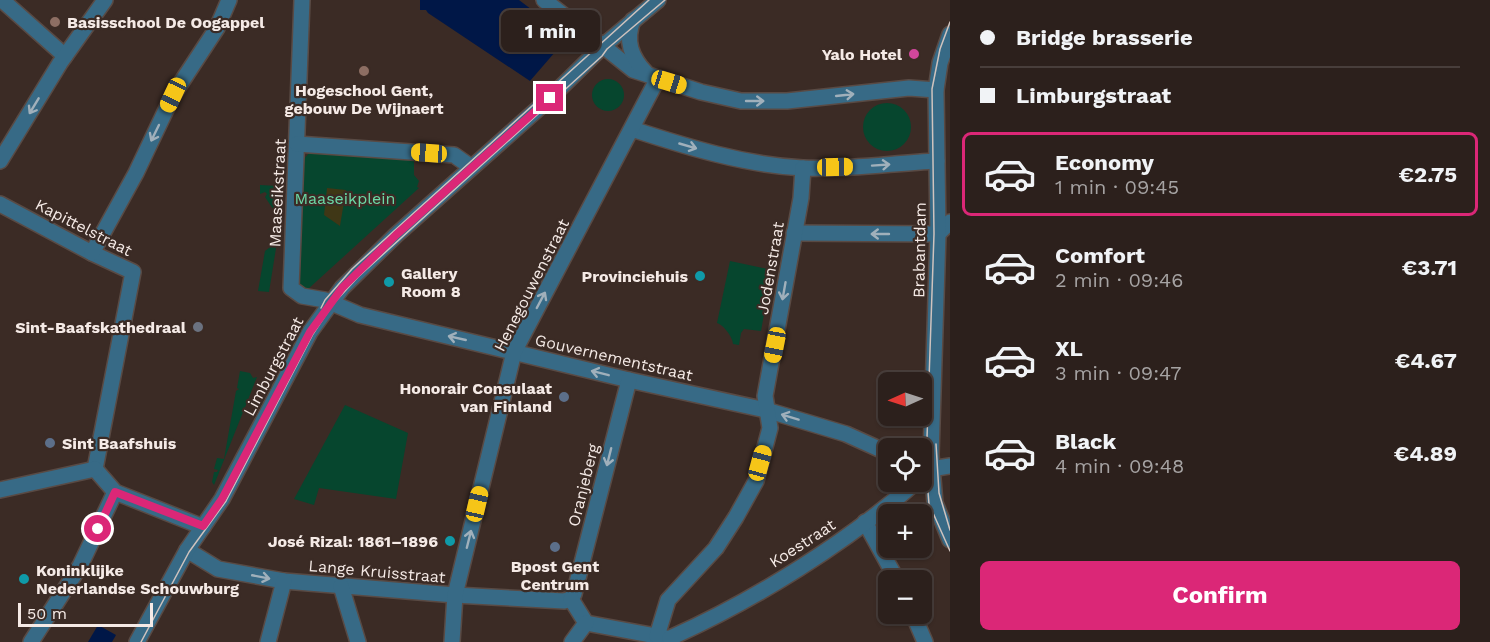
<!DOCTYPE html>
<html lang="en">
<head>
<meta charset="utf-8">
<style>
	body { margin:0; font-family:"Work Sans",sans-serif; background:#382d29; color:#f1f3f6; height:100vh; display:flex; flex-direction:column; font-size:22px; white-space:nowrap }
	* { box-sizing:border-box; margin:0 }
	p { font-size:20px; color:#a6a3a3 }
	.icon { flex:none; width:33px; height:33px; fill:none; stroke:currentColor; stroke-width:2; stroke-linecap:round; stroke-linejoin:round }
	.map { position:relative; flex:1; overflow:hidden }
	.drawer { display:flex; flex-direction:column; background:#2c201c; width:540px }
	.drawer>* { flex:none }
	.hud { display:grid; align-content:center; height:132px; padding:0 30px; background:#2c201c }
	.needle { width:39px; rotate:267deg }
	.controls { position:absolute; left:878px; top:372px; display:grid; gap:12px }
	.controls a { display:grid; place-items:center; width:54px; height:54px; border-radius:9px; background:#2c201c; box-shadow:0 2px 4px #0004,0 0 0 2px #483e3b; font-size:30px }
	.scale { position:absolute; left:18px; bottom:15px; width:135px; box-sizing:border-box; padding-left:6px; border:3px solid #f5eae6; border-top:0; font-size:16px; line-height:21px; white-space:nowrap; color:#f5eae6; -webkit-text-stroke:4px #3b2b25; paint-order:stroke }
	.end { position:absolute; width:27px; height:27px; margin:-14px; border:8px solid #db2777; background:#fff; box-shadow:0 0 0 3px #fff }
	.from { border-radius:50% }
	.bubble { position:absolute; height:42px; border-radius:9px; background:#2c201c; box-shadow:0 2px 4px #0004,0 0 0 2px #483e3b; font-size:20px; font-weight:700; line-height:42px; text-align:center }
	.car { position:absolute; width:18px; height:36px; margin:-18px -9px; border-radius:8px; box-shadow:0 0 4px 2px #0007; background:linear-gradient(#f5c518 24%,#345 0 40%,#f5c518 0 76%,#345 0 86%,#f5c518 0) }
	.hud b { display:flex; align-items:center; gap:21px; height:57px; font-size:22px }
	.hud b+b { border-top:2px solid #483e3b }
	.hud i { width:15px; height:15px; background:#f1f3f6 }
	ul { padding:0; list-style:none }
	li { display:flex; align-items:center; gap:18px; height:84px; margin:0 12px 9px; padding:0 18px; border:3px solid transparent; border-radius:9px }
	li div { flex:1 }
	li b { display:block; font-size:22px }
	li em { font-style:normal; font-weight:700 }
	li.current { border-color:#db2777 }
	li>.icon { width:54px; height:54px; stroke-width:1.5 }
	.button { display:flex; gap:12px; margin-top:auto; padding:12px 30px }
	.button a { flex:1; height:69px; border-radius:9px; background:#db2777; color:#fff; font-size:24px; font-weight:700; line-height:69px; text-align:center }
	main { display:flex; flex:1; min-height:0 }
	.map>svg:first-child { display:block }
	.green { fill:#06462e }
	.sand { fill:#3f3716 }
	.water { fill:#001747 }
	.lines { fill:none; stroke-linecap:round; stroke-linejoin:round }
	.minor-casing { stroke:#594a44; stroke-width:18 }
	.tertiary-casing { stroke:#594a44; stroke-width:18 }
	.minor { stroke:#376a86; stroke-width:15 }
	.tertiary { stroke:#376a86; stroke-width:15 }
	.tram { stroke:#cfc3be; stroke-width:1.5 }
	.oneway { stroke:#a0b0bb }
	.route { stroke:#db2777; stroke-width:8 }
	.education-dot { fill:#8d6e63; stroke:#3b2b25; stroke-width:2 }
	.hotel-dot { fill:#d1479c; stroke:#3b2b25; stroke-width:2 }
	.culture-dot { fill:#0f9aa8; stroke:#3b2b25; stroke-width:2 }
	.worship-dot { fill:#6b7280; stroke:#3b2b25; stroke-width:2 }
	.service-dot { fill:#5c6f8a; stroke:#3b2b25; stroke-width:2 }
	.labels { text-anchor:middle; stroke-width:4.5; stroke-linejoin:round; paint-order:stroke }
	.poi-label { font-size:16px; font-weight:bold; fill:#f5eae6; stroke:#3b2b25; text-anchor:end }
	.street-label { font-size:16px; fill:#f5eae6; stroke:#3b2b25 }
	.park-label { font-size:16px; fill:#6cdaa7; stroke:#3b2b25 }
</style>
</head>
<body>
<main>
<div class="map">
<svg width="950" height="642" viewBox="0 0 950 642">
	<rect width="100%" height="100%" fill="#3b2b25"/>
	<g class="green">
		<circle cx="608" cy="95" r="16"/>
		<circle cx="887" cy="127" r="24"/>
		<path d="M309,153L414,160V175L419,181L417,187L419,188L307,290L301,287L300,283L303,160Z"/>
		<path d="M260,185L278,186L277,212H275L265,197L267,194L265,192L260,194Z"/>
		<path d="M277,242L269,292L258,291L265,251Z"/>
		<path d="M730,261L772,270L761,331L744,329L741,333L739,345L733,344C733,338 724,325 717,323Z"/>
		<path d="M240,371L250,373L253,378L257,377L214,485L212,482L214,472H217L218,470L214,469L217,458L224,459L236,391L239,389L237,388Z"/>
		<path d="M345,405L408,433L396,499L319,488L314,505L294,499Z"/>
	</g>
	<path class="sand" d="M327,188L346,190L340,226L324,215Z"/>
	<g class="water">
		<path d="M420,0H519L568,37L530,81L428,13L426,10H420Z"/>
		<path d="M98,625L116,635L112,642H88Z"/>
	</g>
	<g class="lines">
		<defs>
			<g id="minor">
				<path d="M2,0L65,56"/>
				<path d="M302,0L291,288L302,296L325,300L360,315L629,380L766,410L846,434L888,453"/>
				<path d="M632,129C687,147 745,165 803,168C848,170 893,163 937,161"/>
				<path d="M297,144L454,155L471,167"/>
				<path d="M0,161L60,63L105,0"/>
				<path d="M0,204L92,253L133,272L95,469"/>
				<path d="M794,233L938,234L950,222"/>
				<path d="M92,253L136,173L173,95L217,28L229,0"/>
				<path d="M921,466L931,469L950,466"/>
				<path d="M95,469L115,492L203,527"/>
				<path d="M0,490L95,469"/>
				<path d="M865,522L897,580"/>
				<path d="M187,550L218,569L284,581L455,595L564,601L571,599"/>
				<path d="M341,586L358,642"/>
				<path d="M571,599L574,594L629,380"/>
				<path d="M571,599L586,623L667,638"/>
				<path d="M913,614L925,642"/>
				<path d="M657,636L668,600L716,548L736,517L756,481L770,428L765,396L801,198L803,168"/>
				<path d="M670,638C755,600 846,543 916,482"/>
				<path d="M31,642L80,566L115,492"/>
				<path d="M137,642L187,550L222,499L310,332L342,288L396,235L550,98L603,46L544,0"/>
				<path d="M268,642L284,581"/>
				<path d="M452,642L455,595L514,352L658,78"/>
				<path d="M572,642L586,623"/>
			</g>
			<g id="tertiary">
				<path d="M658,0L603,46L633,70L701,92L741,101H787L909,88L936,90"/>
				<path d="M633,20C625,41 631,57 646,73"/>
				<path d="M950,34L940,63L936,90L938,234L931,455L935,503L950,540"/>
			</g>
		</defs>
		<use href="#minor" class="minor-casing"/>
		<use href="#tertiary" class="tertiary-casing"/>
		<use href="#minor" class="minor"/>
		<use href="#tertiary" class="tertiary"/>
		<g class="tram">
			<path d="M950,22L940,49L932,89L934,234L926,467L929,504L950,551"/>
			<path d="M321,308L325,300L352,269L649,0"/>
			<path d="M936,444L939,493L950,530"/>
			<path d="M141,642L189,552L226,501L313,334L333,304L358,277L602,56L607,49L665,0"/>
		</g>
	</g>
	<defs><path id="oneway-shaft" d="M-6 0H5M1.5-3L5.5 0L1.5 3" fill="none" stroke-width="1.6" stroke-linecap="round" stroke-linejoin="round" transform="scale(1.5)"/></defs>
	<g class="oneway">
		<use href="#oneway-shaft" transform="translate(845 95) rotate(-6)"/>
		<use href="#oneway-shaft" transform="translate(755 101)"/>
		<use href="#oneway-shaft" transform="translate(34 106) rotate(121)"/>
		<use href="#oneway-shaft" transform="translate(155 133) rotate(116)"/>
		<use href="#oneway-shaft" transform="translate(688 146) rotate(16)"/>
		<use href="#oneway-shaft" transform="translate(881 165) rotate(-4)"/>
		<use href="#oneway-shaft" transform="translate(880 234) rotate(-180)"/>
		<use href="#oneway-shaft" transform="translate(784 291) rotate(100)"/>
		<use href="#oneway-shaft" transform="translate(541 300) rotate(-62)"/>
		<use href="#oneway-shaft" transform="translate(457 338) rotate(-167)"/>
		<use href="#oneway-shaft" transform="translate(600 373) rotate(-166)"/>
		<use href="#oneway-shaft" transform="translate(790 417) rotate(-163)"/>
		<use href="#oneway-shaft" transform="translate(609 457) rotate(104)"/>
		<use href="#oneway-shaft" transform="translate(469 539) rotate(-76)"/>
		<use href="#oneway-shaft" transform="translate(261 577) rotate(11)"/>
	</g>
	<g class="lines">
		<path class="route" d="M98,529L115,492L203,526L222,499L310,332L342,288L396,235L550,98"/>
	</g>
	<g class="education-dot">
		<circle cx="55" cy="22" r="6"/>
		<circle cx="364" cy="71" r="6"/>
	</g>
	<circle class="hotel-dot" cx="914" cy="54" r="6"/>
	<g class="culture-dot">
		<circle cx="700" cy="276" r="6"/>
		<circle cx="389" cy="282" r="6"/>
		<circle cx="450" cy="541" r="6"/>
		<circle cx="24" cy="579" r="6"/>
	</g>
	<circle class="worship-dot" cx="198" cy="327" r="6"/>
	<g class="service-dot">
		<circle cx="564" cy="397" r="6"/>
		<circle cx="50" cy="443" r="6"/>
		<circle cx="555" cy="547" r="6"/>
	</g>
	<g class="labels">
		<g class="poi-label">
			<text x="67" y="28" text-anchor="start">Basisschool De Oogappel</text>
			<text x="902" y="60">Yalo Hotel</text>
			<text x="364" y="96" text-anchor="middle">Hogeschool Gent,<tspan x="364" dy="18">gebouw De Wijnaert</tspan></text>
			<text x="401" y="279" text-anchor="start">Gallery<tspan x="401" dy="18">Room 8</tspan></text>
			<text x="688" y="282">Provinciehuis</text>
			<text x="186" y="333">Sint-Baafskathedraal</text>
			<text x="552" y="394">Honorair Consulaat<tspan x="552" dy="18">van Finland</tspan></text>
			<text x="62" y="449" text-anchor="start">Sint Baafshuis</text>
			<text x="438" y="547">José Rizal: 1861–1896</text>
			<text x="555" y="572" text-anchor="middle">Bpost Gent<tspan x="555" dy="18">Centrum</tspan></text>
			<text x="36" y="576" text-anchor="start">Koninklijke<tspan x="36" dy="18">Nederlandse Schouwburg</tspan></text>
		</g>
		<g class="street-label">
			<text transform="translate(277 193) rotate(-87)" y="6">Maaseikstraat</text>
			<text transform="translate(84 227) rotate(27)" y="6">Kapittelstraat</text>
			<text transform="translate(919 250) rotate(-89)" y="6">Brabantdam</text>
			<text transform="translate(770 268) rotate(-80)" y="6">Jodenstraat</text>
			<text transform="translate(531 285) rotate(-63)" y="6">Henegouwenstraat</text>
			<text transform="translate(614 357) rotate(13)" y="6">Gouvernementstraat</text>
			<text transform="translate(273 366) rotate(-62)" y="6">Limburgstraat</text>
			<text transform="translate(583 485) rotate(-76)" y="6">Oranjeberg</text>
			<text transform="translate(802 543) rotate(-33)" y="6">Koestraat</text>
			<text transform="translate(377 571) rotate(5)" y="6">Lange Kruisstraat</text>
		</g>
		<g class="park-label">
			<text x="345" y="204">Maaseikplein</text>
		</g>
	</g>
</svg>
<div class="controls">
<a><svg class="needle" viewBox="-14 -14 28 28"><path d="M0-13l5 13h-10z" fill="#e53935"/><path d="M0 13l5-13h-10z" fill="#a6a3a3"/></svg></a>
<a><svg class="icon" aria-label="locate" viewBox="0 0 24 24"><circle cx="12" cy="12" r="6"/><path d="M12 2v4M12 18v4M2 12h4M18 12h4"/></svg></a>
<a>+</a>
<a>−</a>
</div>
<div class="scale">50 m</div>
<i class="end from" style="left:98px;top:529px"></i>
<i class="end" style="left:550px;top:98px"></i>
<div class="bubble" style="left:501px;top:10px;width:99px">1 min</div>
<i class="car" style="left:669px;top:82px;rotate:107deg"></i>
<i class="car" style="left:173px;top:95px;rotate:205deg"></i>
<i class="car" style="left:429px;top:153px;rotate:274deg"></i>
<i class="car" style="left:835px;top:167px;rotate:89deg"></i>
<i class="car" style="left:775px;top:345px;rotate:191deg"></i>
<i class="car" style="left:760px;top:463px;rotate:15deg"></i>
<i class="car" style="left:477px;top:504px;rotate:13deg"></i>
</div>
<section class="drawer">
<div class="hud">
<b><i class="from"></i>Bridge brasserie</b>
<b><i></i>Limburgstraat</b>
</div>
<ul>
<li class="current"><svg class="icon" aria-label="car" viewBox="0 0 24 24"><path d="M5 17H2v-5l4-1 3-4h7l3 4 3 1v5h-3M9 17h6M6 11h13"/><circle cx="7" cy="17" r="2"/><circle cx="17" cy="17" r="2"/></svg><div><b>Economy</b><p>1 min · 09:45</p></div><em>€2.75</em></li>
<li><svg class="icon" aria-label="car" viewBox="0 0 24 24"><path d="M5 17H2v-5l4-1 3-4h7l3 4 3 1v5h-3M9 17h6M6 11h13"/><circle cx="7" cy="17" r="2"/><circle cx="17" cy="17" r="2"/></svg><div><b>Comfort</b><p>2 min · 09:46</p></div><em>€3.71</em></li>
<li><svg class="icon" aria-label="car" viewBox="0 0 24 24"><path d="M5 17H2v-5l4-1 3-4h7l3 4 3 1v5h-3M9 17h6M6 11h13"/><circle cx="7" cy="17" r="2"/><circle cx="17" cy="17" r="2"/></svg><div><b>XL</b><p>3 min · 09:47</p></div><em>€4.67</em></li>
<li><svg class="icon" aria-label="car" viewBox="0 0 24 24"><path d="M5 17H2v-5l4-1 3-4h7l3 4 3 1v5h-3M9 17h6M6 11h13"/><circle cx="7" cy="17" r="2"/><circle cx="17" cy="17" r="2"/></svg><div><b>Black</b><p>4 min · 09:48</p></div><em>€4.89</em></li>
</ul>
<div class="button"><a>Confirm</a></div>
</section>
</main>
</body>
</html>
